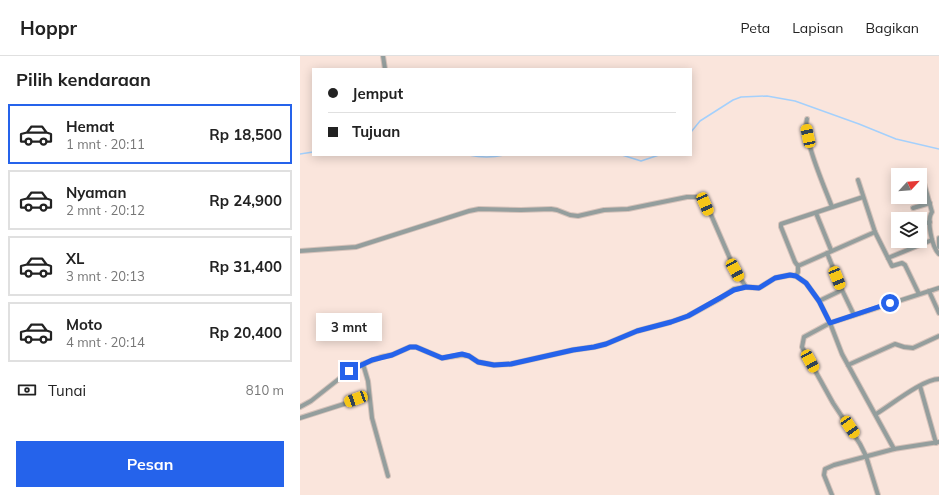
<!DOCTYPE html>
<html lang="id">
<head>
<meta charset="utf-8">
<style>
	body { margin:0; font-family:Mulish,sans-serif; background:#f2f2f2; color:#222; height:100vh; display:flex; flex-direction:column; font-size:15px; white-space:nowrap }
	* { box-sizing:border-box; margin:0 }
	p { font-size:13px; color:#767676 }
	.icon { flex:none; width:22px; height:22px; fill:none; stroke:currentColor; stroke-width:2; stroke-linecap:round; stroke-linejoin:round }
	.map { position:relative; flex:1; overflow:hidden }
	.drawer { display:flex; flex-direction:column; background:#fff; width:300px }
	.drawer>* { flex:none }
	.hud { position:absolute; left:12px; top:12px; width:380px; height:88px; border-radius:0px; box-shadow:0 2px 10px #0003; display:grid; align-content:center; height:88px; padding:0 16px; background:#fff }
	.needle { width:26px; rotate:64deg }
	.tools { position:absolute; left:591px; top:112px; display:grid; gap:8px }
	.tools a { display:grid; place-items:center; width:36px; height:36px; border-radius:0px; background:#fff; box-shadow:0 2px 10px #0003; font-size:20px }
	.end { position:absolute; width:18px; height:18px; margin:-9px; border:5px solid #2563eb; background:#fff; box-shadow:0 0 0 2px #fff }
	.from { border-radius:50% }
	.bubble { position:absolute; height:28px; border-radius:0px; background:#fff; box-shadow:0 2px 10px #0003; font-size:13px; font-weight:700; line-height:28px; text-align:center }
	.car { position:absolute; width:12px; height:24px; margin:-12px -6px; border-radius:5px; box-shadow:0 0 3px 1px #0007; background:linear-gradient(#f5c518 24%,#345 0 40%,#f5c518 0 76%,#345 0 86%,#f5c518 0) }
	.hud b { display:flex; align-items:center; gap:14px; height:38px; font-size:15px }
	.hud b+b { border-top:1px solid #e0e0e0 }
	.hud i { width:10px; height:10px; background:#222 }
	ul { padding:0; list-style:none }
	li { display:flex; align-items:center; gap:12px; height:60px; margin:0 8px 6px; padding:0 8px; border:2px solid #e0e0e0; border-radius:0px }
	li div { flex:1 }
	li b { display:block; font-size:15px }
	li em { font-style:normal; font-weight:700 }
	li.current { border-color:#2563eb }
	li>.icon { width:36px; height:36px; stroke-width:1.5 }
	h2 { padding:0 16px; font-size:18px; line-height:48px }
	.pay { display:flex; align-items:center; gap:10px; height:44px; padding:0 16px; font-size:15px }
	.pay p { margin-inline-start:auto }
	.cta { display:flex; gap:8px; margin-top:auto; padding:8px 16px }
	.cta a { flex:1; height:46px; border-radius:0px; background:#2563eb; color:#fff; font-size:16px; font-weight:700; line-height:46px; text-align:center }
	header { display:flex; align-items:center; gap:24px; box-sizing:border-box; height:56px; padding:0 20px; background:#fff; border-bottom:1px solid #e0e0e0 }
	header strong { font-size:19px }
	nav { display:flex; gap:22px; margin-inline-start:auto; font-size:14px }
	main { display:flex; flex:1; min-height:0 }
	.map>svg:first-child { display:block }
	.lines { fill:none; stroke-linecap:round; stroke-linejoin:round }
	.stream { stroke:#a4d0fc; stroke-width:1.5 }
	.minor-casing { stroke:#d5c2ba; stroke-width:6 }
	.minor { stroke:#949e9d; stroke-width:4 }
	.route { stroke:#2563eb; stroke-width:5 }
</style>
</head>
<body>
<header>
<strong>Hoppr</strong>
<nav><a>Peta</a><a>Lapisan</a><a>Bagikan</a></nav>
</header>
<main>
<section class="drawer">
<h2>Pilih kendaraan</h2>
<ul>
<li class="current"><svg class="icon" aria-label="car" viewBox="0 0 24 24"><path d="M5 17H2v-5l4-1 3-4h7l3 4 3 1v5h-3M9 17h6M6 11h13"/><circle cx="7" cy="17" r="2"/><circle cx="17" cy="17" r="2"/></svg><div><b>Hemat</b><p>1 mnt · 20:11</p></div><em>Rp 18,500</em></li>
<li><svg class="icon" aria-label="car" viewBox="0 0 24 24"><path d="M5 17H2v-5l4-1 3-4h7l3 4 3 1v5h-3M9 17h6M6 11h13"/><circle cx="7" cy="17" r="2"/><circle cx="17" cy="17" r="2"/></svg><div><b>Nyaman</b><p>2 mnt · 20:12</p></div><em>Rp 24,900</em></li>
<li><svg class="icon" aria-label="car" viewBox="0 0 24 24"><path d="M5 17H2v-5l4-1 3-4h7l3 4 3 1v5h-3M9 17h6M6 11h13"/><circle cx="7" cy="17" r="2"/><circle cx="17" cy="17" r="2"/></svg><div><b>XL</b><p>3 mnt · 20:13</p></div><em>Rp 31,400</em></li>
<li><svg class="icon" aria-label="car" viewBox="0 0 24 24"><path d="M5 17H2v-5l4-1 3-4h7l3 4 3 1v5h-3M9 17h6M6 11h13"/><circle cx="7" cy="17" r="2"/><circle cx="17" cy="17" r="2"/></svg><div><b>Moto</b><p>4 mnt · 20:14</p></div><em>Rp 20,400</em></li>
</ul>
<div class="pay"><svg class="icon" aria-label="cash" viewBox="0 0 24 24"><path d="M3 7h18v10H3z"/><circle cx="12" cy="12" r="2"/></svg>Tunai<p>810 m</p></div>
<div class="cta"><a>Pesan</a></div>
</section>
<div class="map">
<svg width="639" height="439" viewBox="0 0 639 439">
	<rect width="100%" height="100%" fill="#fae5dc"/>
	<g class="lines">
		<g class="stream">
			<path d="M391,76L400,65L433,44L441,41L467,40L495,45L559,68L596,83L639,93"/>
			<path d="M0,98L13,96"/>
			<path d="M169,99C182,102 191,102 204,99"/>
			<path d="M322,99L341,105L359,99"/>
		</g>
		<defs>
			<g id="minor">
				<path d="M83,0L85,13"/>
				<path d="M507,63C502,81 525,132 532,151"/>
				<path d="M558,124L575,176L588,202L632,184"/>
				<path d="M624,127L632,156C626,164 632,191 639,198"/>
				<path d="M563,141L484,167L481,168V171L495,206L498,210L575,176"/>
				<path d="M613,152L630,147"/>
				<path d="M516,157L531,194"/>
				<path d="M620,169L630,166"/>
				<path d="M639,182V191"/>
				<path d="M0,195L56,191L169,155L179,153L221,154L251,153L257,154L270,159L278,160L304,154L328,153L387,141H398L405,145L435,214L446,231L459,232L475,222L490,219L496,220L506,227L519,245L530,267L542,298L594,393"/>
				<path d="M527,197L542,234L554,259"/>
				<path d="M588,202L592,210L602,207L605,209L619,238"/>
				<path d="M496,220L498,216V210"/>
				<path d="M629,235L639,257"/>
				<path d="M519,245L542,234"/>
				<path d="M63,308L81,301L92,299L110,291H116L142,302L162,299L169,300L178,306L194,309L211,308L273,294L294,291L306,288L337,275L371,266L388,260L421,242L434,233L446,231"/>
				<path d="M548,309L595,288L604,291L613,292L639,280"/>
				<path d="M620,330L636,387"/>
				<path d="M0,351L11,345L49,315L63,308L68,325L72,362L88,420"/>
				<path d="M576,358C591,349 623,323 639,323"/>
				<path d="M0,362L69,340"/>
				<path d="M532,439L524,419L525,413L534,409L594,393L639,386"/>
				<path d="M578,439L566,400L560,388L533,347L502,291L504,281L530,267L639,232"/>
			</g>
		</defs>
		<use href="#minor" class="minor-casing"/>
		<use href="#minor" class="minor"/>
	</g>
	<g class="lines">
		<path class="route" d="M49,315L72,304L92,299L110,291H116L142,302L162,298L169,300L178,306L194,309L211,308L273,294L294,291L306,288L337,275L371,266L388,260L434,234L446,231L459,232L475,222L490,219L496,220L506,227L519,245L530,267L590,247"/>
	</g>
</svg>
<div class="tools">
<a><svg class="needle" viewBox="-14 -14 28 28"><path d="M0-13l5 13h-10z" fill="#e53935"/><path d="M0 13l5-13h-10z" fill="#767676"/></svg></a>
<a><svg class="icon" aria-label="layers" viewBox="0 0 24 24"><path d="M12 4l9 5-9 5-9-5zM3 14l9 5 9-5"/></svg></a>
</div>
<i class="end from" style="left:590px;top:247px"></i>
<i class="end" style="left:49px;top:315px"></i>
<div class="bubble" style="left:16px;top:257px;width:66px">3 mnt</div>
<i class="car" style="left:508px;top:80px;rotate:348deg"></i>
<i class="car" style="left:405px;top:148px;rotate:156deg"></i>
<i class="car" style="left:435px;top:214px;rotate:151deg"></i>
<i class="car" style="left:537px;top:222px;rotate:158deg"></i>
<i class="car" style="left:510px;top:305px;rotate:151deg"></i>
<i class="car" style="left:56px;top:343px;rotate:250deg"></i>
<i class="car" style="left:550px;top:371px;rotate:146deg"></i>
<div class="hud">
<b><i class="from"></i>Jemput</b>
<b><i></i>Tujuan</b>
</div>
</div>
</main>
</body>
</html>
